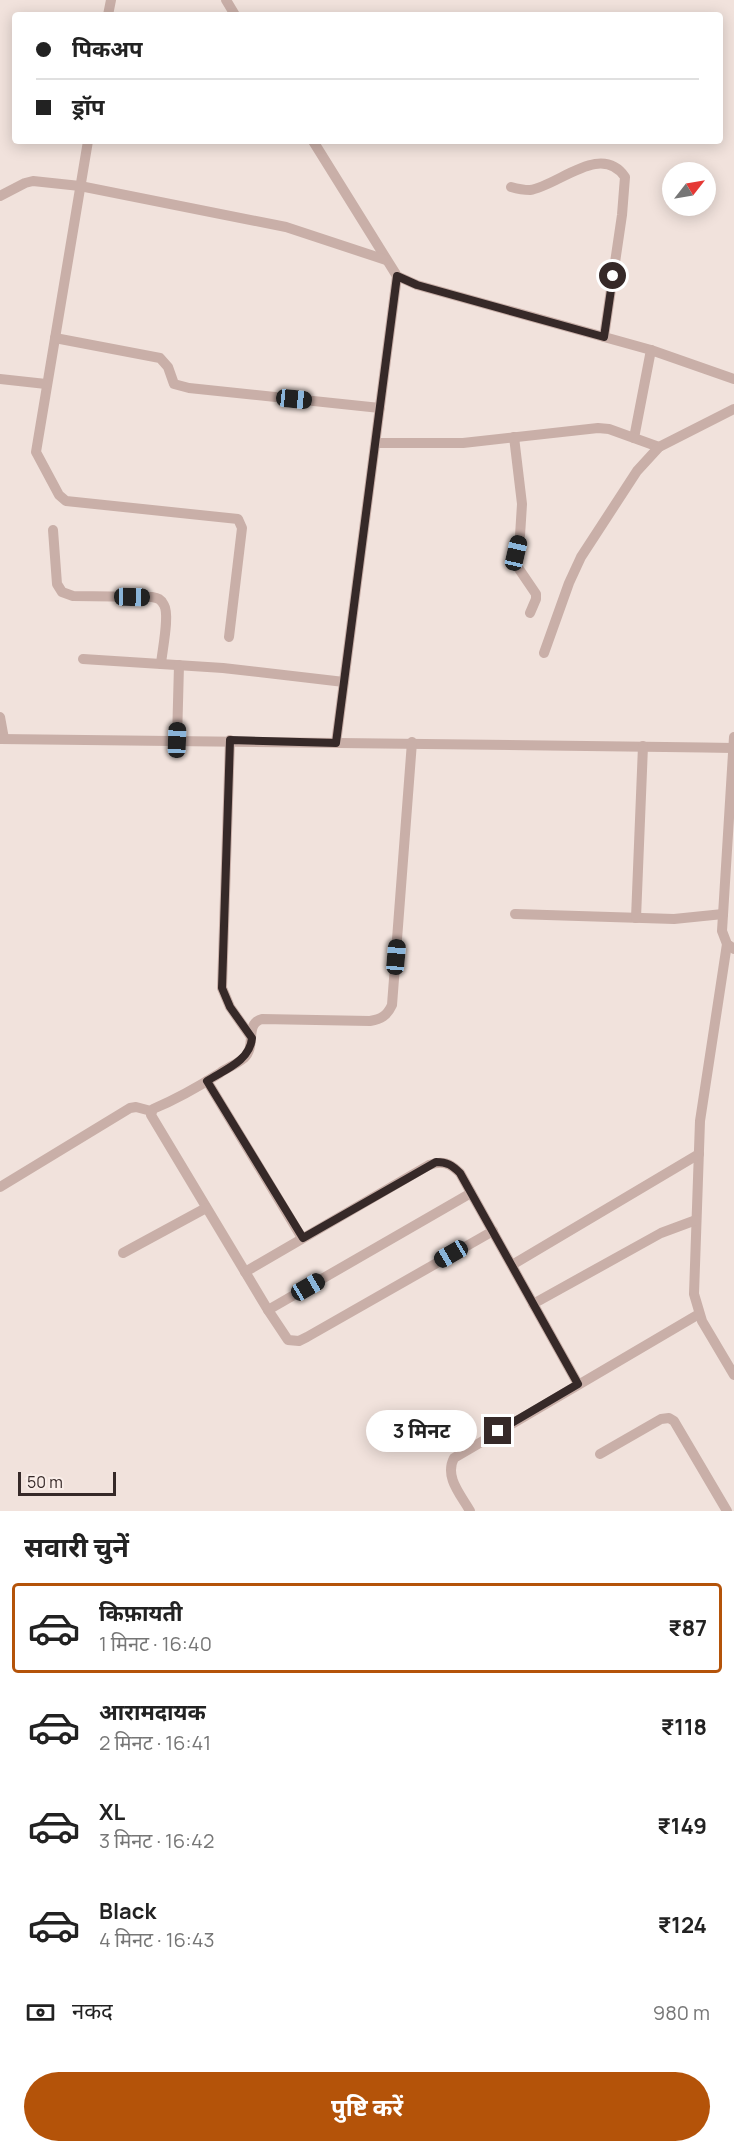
<!DOCTYPE html>
<html lang="hi">
<head>
<meta charset="utf-8">
<style>
	body { margin:0; font-family:Manrope,"Noto Sans Devanagari",sans-serif; background:#f6f6f6; color:#222; height:100vh; display:flex; flex-direction:column; font-size:22px; white-space:nowrap }
	* { box-sizing:border-box; margin:0 }
	p { font-size:20px; color:#767676 }
	.icon { flex:none; width:33px; height:33px; fill:none; stroke:currentColor; stroke-width:2; stroke-linecap:round; stroke-linejoin:round }
	.map { position:relative; height:1511px; overflow:hidden }
	.panel { display:flex; flex-direction:column; background:#fff; flex:1 }
	.panel>* { flex:none }
	.top-card { position:absolute; left:12px; top:12px; width:711px; height:132px; border-radius:6px; box-shadow:0 3px 15px #0003; display:grid; align-content:center; height:132px; padding:0 24px; background:#fff }
	.needle { width:39px; rotate:59deg }
	.buttons { position:absolute; left:662px; top:162px; display:grid; gap:12px }
	.buttons a { display:grid; place-items:center; width:54px; height:54px; border-radius:50%; background:#fff; box-shadow:0 3px 15px #0003; font-size:30px }
	.scale { position:absolute; left:18px; bottom:15px; width:98px; box-sizing:border-box; padding-left:6px; border:3px solid #362928; border-top:0; font-size:16px; line-height:21px; white-space:nowrap; color:#362928; -webkit-text-stroke:4px #f9ede8; paint-order:stroke }
	.end { position:absolute; width:27px; height:27px; margin:-14px; border:8px solid #362928; background:#fff; box-shadow:0 0 0 3px #fff }
	.from { border-radius:50% }
	.bubble { position:absolute; height:42px; border-radius:21px; background:#fff; box-shadow:0 3px 15px #0003; font-size:20px; font-weight:700; line-height:42px; text-align:center }
	.car { position:absolute; width:18px; height:36px; margin:-18px -9px; border-radius:8px; box-shadow:0 0 4px 2px #0007; background:linear-gradient(#222 24%,#8ab4d8 0 40%,#222 0 76%,#8ab4d8 0 86%,#222 0) }
	.top-card b { display:flex; align-items:center; gap:21px; height:57px; font-size:22px }
	.top-card b+b { border-top:2px solid #e0e0e0 }
	.top-card i { width:15px; height:15px; background:#222 }
	ul { padding:0; list-style:none }
	li { display:flex; align-items:center; gap:18px; height:90px; margin:0 12px 9px; padding:0 12px; border:3px solid transparent; border-radius:6px }
	li div { flex:1 }
	li b { display:block; font-size:22px }
	li em { font-style:normal; font-weight:700 }
	li.current { border-color:#b45309 }
	li>.icon { width:54px; height:54px; stroke-width:1.5 }
	h2 { padding:0 24px; font-size:27px; line-height:72px }
	.pay { display:flex; align-items:center; gap:15px; height:66px; padding:0 24px; font-size:22px }
	.pay p { margin-inline-start:auto }
	.cta { display:flex; gap:12px; margin-top:auto; padding:12px 24px }
	.cta a { flex:1; height:69px; border-radius:36px; background:#b45309; color:#fff; font-size:24px; font-weight:700; line-height:69px; text-align:center }
	.map>svg:first-child { display:block }
	.lines { fill:none; stroke-linecap:round; stroke-linejoin:round }
	.minor { stroke:#c9afa8; stroke-width:10 }
	.route { stroke:#362928; stroke-width:8 }
</style>
</head>
<body>
<div class="map">
<svg width="734" height="1511" viewBox="0 0 734 1511">
	<rect width="100%" height="100%" fill="#f1e2dc"/>
	<g class="lines">
		<g class="minor">
			<path d="M226,0L235,15"/>
			<path d="M108,15L111,0"/>
			<path d="M88,141L36,452L59,495L66,501L238,519L242,528L229,637"/>
			<path d="M313,141L397,276L417,285L651,350L734,379"/>
			<path d="M511,187C518,189 523,190 530,190C558,186 601,142 625,177L622,215L604,337"/>
			<path d="M0,196L25,183L33,181L80,186L286,227L386,260"/>
			<path d="M55,338L160,358L168,367L174,384L189,388L380,408"/>
			<path d="M0,379L46,384"/>
			<path d="M514,437L522,504L520,536L515,559L517,566L536,594V599L530,613"/>
			<path d="M634,438L651,350"/>
			<path d="M376,443H463L598,428L609,429L659,447"/>
			<path d="M53,530L57,584L62,592L73,596L152,597C158,598 161,599 164,605C170,615 162,651 161,664"/>
			<path d="M544,653L569,583L581,557L637,471L659,447L734,409"/>
			<path d="M83,659L223,668L344,682"/>
			<path d="M0,717L4,739"/>
			<path d="M734,737L722,931L727,944L734,949"/>
			<path d="M0,739C245,740 489,743 733,748"/>
			<path d="M177,740L179,665"/>
			<path d="M230,740L222,988L230,1007L251,1037"/>
			<path d="M412,742L392,1005C387,1016 381,1019 370,1021L262,1019C244,1024 257,1046 244,1058C237,1064 227,1068 220,1073C198,1087 177,1099 153,1109L151,1115L268,1310L288,1340L299,1341L307,1337L493,1231"/>
			<path d="M336,743L397,276"/>
			<path d="M515,914L674,919L723,914"/>
			<path d="M636,918L643,746"/>
			<path d="M727,944L700,1121L694,1294L702,1321L734,1375"/>
			<path d="M207,1081L302,1238"/>
			<path d="M0,1187L130,1108L136,1107L151,1111"/>
			<path d="M123,1253L206,1208"/>
			<path d="M512,1265L699,1154"/>
			<path d="M245,1272L429,1165C442,1160 450,1163 460,1173L578,1384"/>
			<path d="M533,1304L661,1233L696,1220"/>
			<path d="M268,1310L471,1193"/>
			<path d="M600,1454L661,1419L669,1418L674,1421L727,1511"/>
			<path d="M470,1511C461,1495 444,1477 454,1458L699,1314"/>
		</g>
	</g>
	<g class="lines">
		<path class="route" d="M498,1431L578,1384L460,1173C452,1165 447,1162 436,1162L303,1238L207,1081C224,1070 250,1061 252,1038L230,1007L222,988L230,740L336,743L397,276L417,285L604,337L613,276"/>
	</g>
</svg>
<div class="buttons">
<a><svg class="needle" viewBox="-14 -14 28 28"><path d="M0-13l5 13h-10z" fill="#e53935"/><path d="M0 13l5-13h-10z" fill="#767676"/></svg></a>
</div>
<div class="scale">50 m</div>
<i class="end from" style="left:613px;top:276px"></i>
<i class="end" style="left:498px;top:1431px"></i>
<div class="bubble" style="left:366px;top:1410px;width:111px">3 मिनट</div>
<i class="car" style="left:294px;top:399px;rotate:96deg"></i>
<i class="car" style="left:516px;top:553px;rotate:13deg"></i>
<i class="car" style="left:132px;top:597px;rotate:91deg"></i>
<i class="car" style="left:177px;top:740px;rotate:2deg"></i>
<i class="car" style="left:396px;top:957px;rotate:5deg"></i>
<i class="car" style="left:451px;top:1254px;rotate:240deg"></i>
<i class="car" style="left:308px;top:1287px;rotate:60deg"></i>
<div class="top-card">
<b><i class="from"></i>पिकअप</b>
<b><i></i>ड्रॉप</b>
</div>
</div>
<section class="panel">
<h2>सवारी चुनें</h2>
<ul>
<li class="current"><svg class="icon" aria-label="car" viewBox="0 0 24 24"><path d="M5 17H2v-5l4-1 3-4h7l3 4 3 1v5h-3M9 17h6M6 11h13"/><circle cx="7" cy="17" r="2"/><circle cx="17" cy="17" r="2"/></svg><div><b>किफ़ायती</b><p>1 मिनट · 16:40</p></div><em>₹87</em></li>
<li><svg class="icon" aria-label="car" viewBox="0 0 24 24"><path d="M5 17H2v-5l4-1 3-4h7l3 4 3 1v5h-3M9 17h6M6 11h13"/><circle cx="7" cy="17" r="2"/><circle cx="17" cy="17" r="2"/></svg><div><b>आरामदायक</b><p>2 मिनट · 16:41</p></div><em>₹118</em></li>
<li><svg class="icon" aria-label="car" viewBox="0 0 24 24"><path d="M5 17H2v-5l4-1 3-4h7l3 4 3 1v5h-3M9 17h6M6 11h13"/><circle cx="7" cy="17" r="2"/><circle cx="17" cy="17" r="2"/></svg><div><b>XL</b><p>3 मिनट · 16:42</p></div><em>₹149</em></li>
<li><svg class="icon" aria-label="car" viewBox="0 0 24 24"><path d="M5 17H2v-5l4-1 3-4h7l3 4 3 1v5h-3M9 17h6M6 11h13"/><circle cx="7" cy="17" r="2"/><circle cx="17" cy="17" r="2"/></svg><div><b>Black</b><p>4 मिनट · 16:43</p></div><em>₹124</em></li>
</ul>
<div class="pay"><svg class="icon" aria-label="cash" viewBox="0 0 24 24"><path d="M3 7h18v10H3z"/><circle cx="12" cy="12" r="2"/></svg>नकद<p>980 m</p></div>
<div class="cta"><a>पुष्टि करें</a></div>
</section>
</body>
</html>
